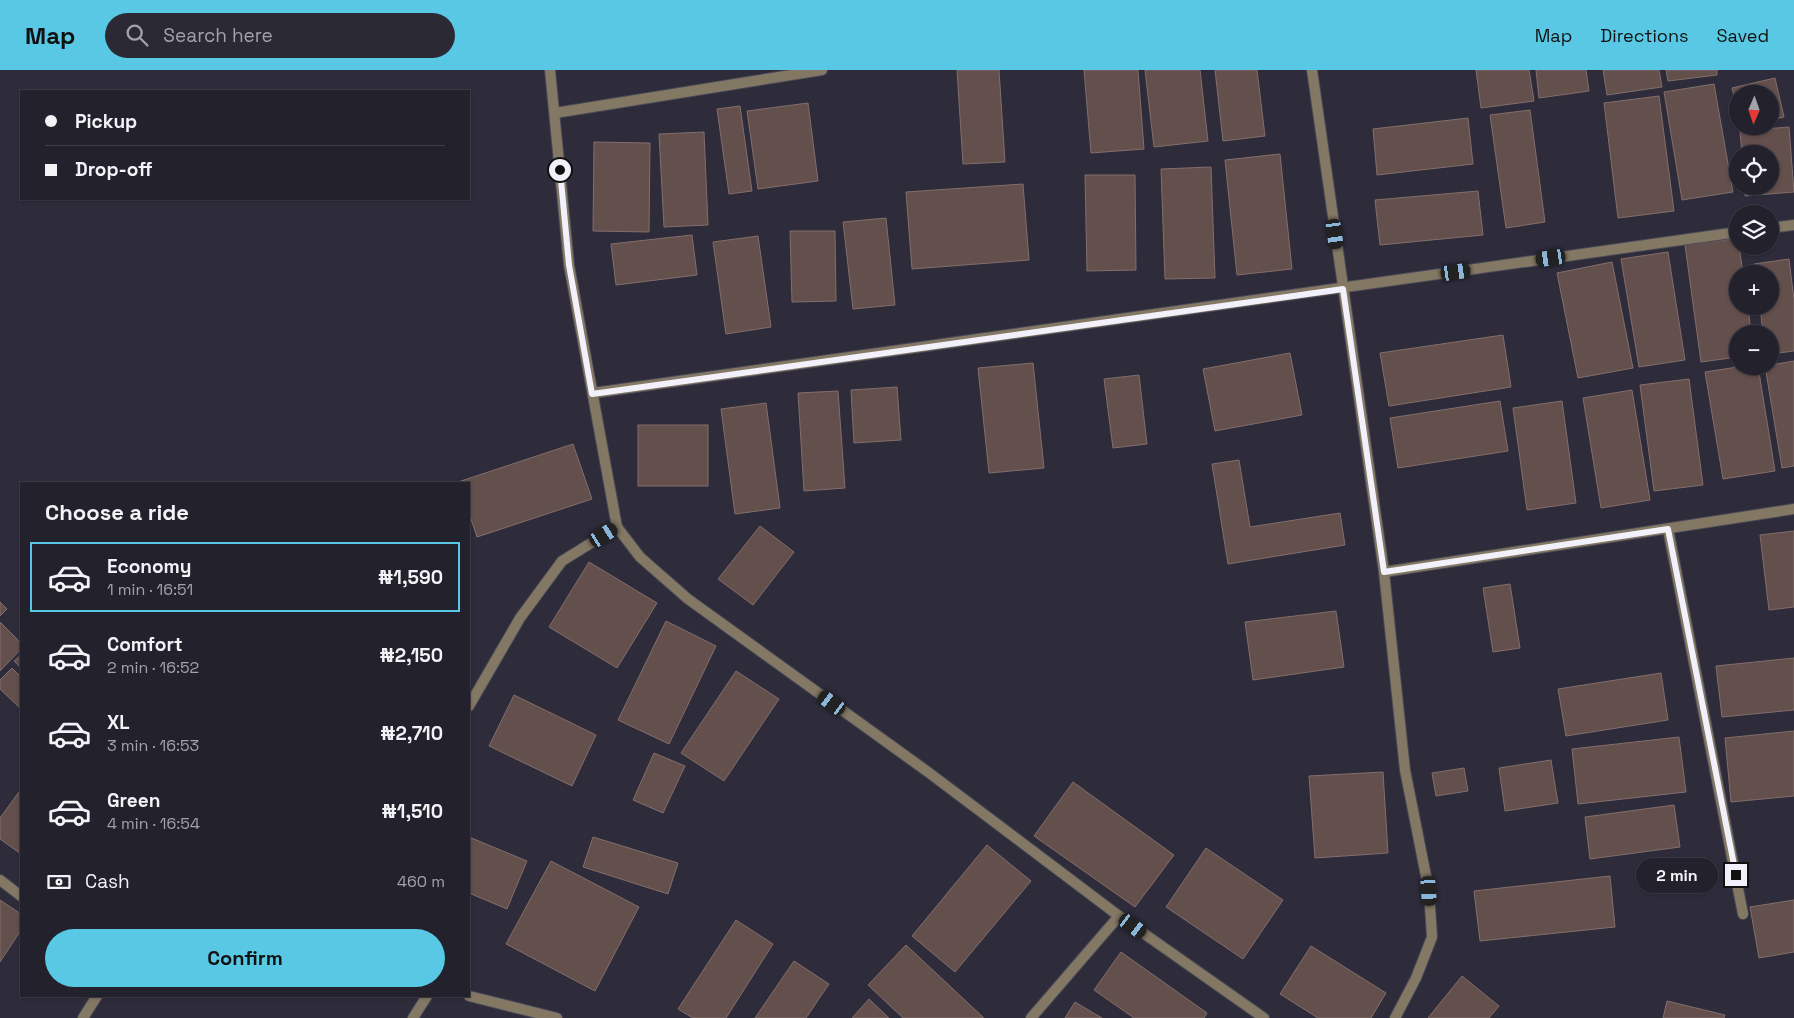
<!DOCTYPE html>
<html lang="en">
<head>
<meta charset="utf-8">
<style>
	body { margin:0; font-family:"Space Grotesk",sans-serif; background:#2a2934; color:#f1f3f6; height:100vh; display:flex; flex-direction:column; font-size:19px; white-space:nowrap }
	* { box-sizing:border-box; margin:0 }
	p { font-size:16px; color:#a2a3a9 }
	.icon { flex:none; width:28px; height:28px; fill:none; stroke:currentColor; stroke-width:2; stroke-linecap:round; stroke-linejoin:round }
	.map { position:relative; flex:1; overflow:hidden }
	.details { position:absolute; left:20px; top:412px; width:450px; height:515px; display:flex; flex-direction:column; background:#22212c; border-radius:0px; box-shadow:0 1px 4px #0004,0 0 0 1px #3f3e48 }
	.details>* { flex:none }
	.hud { position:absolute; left:20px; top:20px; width:450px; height:110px; border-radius:0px; box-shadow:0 1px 4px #0004,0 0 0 1px #3f3e48; display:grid; align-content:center; height:110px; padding:0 25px; background:#22212c }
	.needle { width:32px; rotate:182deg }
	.buttons { position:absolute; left:1729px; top:15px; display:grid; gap:10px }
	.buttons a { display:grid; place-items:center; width:50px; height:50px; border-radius:50%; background:#22212c; box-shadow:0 1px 4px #0004,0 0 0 1px #3f3e48; font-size:25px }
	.end { position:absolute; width:22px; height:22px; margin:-11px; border:6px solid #f2f1fb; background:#111; box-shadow:0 0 0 2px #111 }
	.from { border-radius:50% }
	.bubble { position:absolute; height:35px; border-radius:18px; background:#22212c; box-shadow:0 1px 4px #0004,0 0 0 1px #3f3e48; font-size:16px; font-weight:800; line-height:35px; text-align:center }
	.car { position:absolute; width:15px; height:30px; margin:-15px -8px; border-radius:6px; box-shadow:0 0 4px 1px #0007; background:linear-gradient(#222 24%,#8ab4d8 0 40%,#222 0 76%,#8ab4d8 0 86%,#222 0) }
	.hud b { display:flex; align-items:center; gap:18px; height:48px; font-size:19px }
	.hud b+b { border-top:1px solid #3f3e48 }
	.hud i { width:12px; height:12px; background:#f1f3f6 }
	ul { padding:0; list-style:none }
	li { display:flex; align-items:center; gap:15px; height:70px; margin:0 10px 8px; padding:0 15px; border:2px solid transparent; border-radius:0px }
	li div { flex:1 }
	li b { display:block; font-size:19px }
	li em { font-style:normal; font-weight:800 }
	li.on { border-color:#58c8e4 }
	li>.icon { width:45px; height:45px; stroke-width:1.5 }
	h2 { padding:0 25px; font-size:22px; line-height:60px }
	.pay { display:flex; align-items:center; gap:12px; height:55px; padding:0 25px; font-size:19px }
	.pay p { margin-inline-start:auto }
	.button { display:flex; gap:10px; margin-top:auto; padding:10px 25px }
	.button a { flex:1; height:58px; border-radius:30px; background:#58c8e4; color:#111; font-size:20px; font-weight:800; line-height:58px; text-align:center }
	header { display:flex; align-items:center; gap:30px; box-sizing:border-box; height:70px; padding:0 25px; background:#58c8e4; color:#111 }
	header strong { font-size:24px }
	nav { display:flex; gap:28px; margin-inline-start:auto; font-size:18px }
	.search { width:350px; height:45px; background:#2a2934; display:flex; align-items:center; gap:12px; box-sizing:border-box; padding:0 18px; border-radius:28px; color:#a2a3a9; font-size:19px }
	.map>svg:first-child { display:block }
	.building { fill:#634f4c; stroke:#836e6b }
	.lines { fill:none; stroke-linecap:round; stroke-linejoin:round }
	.street-casing { stroke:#494856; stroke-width:12 }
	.street { stroke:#837863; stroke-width:10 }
	.route { stroke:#f2f1fb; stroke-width:6 }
</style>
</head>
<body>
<header>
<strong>Map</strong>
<div class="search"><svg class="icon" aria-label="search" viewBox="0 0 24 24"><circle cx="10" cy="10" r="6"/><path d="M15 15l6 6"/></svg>Search here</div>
<nav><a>Map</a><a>Directions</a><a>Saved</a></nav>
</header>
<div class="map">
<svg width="1794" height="948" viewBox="0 0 1794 948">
	<rect width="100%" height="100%" fill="#2e2c3b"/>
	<g class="building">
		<path d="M957,0H999L1005,92L963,94Z"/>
		<path d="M1084,0H1138L1144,79L1091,83Z"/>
		<path d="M1145,0H1200L1208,71L1154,77Z"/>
		<path d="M1215,0H1257L1265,66L1223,71Z"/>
		<path d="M1476,0H1529L1534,31L1481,38Z"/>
		<path d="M1536,0H1586L1589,21L1539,28Z"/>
		<path d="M1603,0H1659L1662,17L1607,25Z"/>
		<path d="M1666,0H1717V5L1668,11Z"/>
		<path d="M1775,8L1784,47L1770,50V24H1738V42L1732,18Z"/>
		<path d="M1714,14L1733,122L1682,130L1664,22Z"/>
		<path d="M1659,26L1674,141L1618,148L1604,33Z"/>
		<path d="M808,33L818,111L758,119L747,41Z"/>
		<path d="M740,36L752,121L729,124L717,39Z"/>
		<path d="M1530,40L1545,152L1506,158L1490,45Z"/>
		<path d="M1468,48L1473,94L1377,105L1373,59Z"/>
		<path d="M1789,57L1794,122L1745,126V116H1770V84H1742L1740,61Z"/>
		<path d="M704,62L708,155L664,157L659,64Z"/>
		<path d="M594,72L650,73L649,162L593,161Z"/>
		<path d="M1280,84L1292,199L1237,205L1225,90Z"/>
		<path d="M1211,97L1215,208L1165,209L1161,99Z"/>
		<path d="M1085,105H1135L1136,200L1087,201Z"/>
		<path d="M1023,114L1029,190L912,199L906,122Z"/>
		<path d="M1478,121L1483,165L1380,175L1375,130Z"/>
		<path d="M886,148L895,235L853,239L843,152Z"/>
		<path d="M790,161H835L836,231L792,232Z"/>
		<path d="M692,165L697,205L616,215L611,174Z"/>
		<path d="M758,166L771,257L726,264L713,172Z"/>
		<path d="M1738,168L1743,204H1738V236H1748L1751,264H1738V287L1701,292L1685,175Z"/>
		<path d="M1668,182L1685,290L1639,297L1621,189Z"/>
		<path d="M1789,189L1794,230V281L1770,284V264H1763L1760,236H1770V204H1756L1754,194Z"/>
		<path d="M1612,192L1633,298L1578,308L1557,203Z"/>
		<path d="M1503,265L1511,317L1389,336L1380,283Z"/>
		<path d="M1290,283L1302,345L1215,361L1203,299Z"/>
		<path d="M1794,291V396L1782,398L1765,296Z"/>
		<path d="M1033,293L1044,398L989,403L978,298Z"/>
		<path d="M1744,296H1758L1775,401L1723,409L1705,302Z"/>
		<path d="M1139,305L1147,374L1113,378L1104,309Z"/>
		<path d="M1689,309L1703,415L1654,421L1640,315Z"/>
		<path d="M897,317L901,370L854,373L851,320Z"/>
		<path d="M1632,320L1650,430L1601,438L1583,328Z"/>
		<path d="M838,321L845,418L804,421L798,323Z"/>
		<path d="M1500,331L1508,381L1398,398L1390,348Z"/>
		<path d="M1562,331L1576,433L1527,440L1513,338Z"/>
		<path d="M766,333L780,438L735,444L721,339Z"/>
		<rect x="638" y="355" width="70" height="61"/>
		<path d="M573,374L592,429L477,467L469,443V414H459L458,412Z"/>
		<path d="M1239,390L1250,457L1340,443L1345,475L1228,494L1212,394Z"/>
		<path d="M760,456L794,482L753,535L718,509Z"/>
		<path d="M1794,461V537L1769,540L1760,465Z"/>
		<path d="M589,492L657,533L617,598L549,557Z"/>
		<path d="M1510,514L1520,578L1493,582L1483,518Z"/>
		<path d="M0,532L7,539L0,546Z"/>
		<path d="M1336,541L1344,597L1253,610L1245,552Z"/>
		<path d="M666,551L716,576L669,674L618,650Z"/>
		<path d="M0,552L21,573V579L0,601Z"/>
		<path d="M21,585V598L14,591Z"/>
		<path d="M1794,588V640L1722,647L1716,596Z"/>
		<path d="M12,598L21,607V639L0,619V610Z"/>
		<path d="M736,601L779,629L724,711L681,683Z"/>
		<path d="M1661,603L1668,650L1566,666L1558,619Z"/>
		<path d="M514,625L596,665L572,716L489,676Z"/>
		<path d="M1794,661V726L1731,732L1725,668Z"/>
		<path d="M1679,667L1686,722L1578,734L1572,679Z"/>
		<path d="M654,683L685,696L663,743L633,730Z"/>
		<path d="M1551,690L1558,733L1505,741L1499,698Z"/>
		<path d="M1464,698L1468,721L1436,726L1432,703Z"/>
		<path d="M1383,702L1388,783L1315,788L1309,706Z"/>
		<path d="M1073,712L1174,785L1135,837L1034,766Z"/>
		<path d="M19,722L21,724V784L0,769V748Z"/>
		<path d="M1674,735L1680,777L1590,789L1585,747Z"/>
		<path d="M469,767L527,791L507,839L469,823Z"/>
		<path d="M593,767L678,793L668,824L583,797Z"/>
		<path d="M987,775L1031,811L955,902L912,866Z"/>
		<path d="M1206,778L1283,830L1243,889L1166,837Z"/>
		<path d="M551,791L639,837L595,921L506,874Z"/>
		<path d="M1610,806L1615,857L1480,871L1474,821Z"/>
		<path d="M0,830L21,844V860L0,892Z"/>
		<path d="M1794,830V882L1759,888L1750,837Z"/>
		<path d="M736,850L773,874L726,948H693L678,939Z"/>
		<path d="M906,875L984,948H903L868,915Z"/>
		<path d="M1311,876L1386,923L1371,948H1318L1280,924Z"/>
		<path d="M1121,882L1207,943L1204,948H1134L1094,920Z"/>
		<path d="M794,891L829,914L806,948H755Z"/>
		<path d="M1462,906L1499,936L1489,948H1428Z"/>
		<path d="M869,929L889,948H852Z"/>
		<path d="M1667,931L1725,945L1724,948H1663Z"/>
		<path d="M1075,932L1102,948H1065Z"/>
	</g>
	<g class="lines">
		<defs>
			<g id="street">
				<path d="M550,0L569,195L617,457L640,487L688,529L928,702L1119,846L1264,948"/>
				<path d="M1312,0L1384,502L1405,700L1429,821L1432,867L1416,908L1395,948"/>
				<path d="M555,43L822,0"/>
				<path d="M1770,158L1794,155"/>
				<path d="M593,323L1738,162"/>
				<path d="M1668,459L1743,844"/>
				<path d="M1384,502L1794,439"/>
				<path d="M469,636L520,548L562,491L617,457"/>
				<path d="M0,810L21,826"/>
				<path d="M469,926L557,948"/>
				<path d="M83,948L97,926"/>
				<path d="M413,948L427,926"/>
				<path d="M1031,948L1119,846"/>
			</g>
		</defs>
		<use href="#street" class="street-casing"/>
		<use href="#street" class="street"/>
	</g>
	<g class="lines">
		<path class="route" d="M560,100L569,195L592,324L1343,219L1384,502L1668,459L1736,805"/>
	</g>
</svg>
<div class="buttons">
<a><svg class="needle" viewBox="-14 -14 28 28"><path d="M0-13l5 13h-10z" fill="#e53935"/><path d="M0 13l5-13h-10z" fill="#a2a3a9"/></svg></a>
<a><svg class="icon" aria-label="locate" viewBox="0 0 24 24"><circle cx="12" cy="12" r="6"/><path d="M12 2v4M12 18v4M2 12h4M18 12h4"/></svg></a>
<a><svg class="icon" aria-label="layers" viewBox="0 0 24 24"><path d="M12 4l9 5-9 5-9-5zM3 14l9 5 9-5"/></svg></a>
<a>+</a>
<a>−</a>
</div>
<i class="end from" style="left:560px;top:100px"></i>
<i class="end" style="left:1736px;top:805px"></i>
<div class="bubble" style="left:1636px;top:788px;width:82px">2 min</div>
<i class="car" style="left:1335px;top:164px;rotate:172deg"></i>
<i class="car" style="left:1551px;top:188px;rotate:262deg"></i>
<i class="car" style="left:1456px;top:202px;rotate:82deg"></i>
<i class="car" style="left:604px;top:465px;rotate:58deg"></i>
<i class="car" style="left:832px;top:633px;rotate:306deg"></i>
<i class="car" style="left:1429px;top:821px;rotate:176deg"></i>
<i class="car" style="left:1133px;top:856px;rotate:126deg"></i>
<div class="hud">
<b><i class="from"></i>Pickup</b>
<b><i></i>Drop-off</b>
</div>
<section class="details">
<h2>Choose a ride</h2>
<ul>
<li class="on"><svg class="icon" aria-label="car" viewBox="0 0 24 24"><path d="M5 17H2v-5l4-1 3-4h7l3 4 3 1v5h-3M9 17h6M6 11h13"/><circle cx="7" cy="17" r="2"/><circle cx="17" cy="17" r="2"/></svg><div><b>Economy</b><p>1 min · 16:51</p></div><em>₦1,590</em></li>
<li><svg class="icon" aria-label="car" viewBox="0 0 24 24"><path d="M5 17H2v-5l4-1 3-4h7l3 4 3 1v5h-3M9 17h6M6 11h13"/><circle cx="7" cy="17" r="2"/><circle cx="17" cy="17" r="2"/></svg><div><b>Comfort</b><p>2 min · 16:52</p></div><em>₦2,150</em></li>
<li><svg class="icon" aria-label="car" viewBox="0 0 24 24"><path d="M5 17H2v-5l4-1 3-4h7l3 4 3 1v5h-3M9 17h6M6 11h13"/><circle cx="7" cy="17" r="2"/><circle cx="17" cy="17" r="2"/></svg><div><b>XL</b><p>3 min · 16:53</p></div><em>₦2,710</em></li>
<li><svg class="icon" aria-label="car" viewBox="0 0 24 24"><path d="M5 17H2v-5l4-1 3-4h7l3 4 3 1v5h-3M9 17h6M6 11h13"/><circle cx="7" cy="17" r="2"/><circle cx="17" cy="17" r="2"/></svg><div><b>Green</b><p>4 min · 16:54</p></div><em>₦1,510</em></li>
</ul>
<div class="pay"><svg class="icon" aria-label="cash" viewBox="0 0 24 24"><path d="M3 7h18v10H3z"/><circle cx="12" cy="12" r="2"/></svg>Cash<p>460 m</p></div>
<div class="button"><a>Confirm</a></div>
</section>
</div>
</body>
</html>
